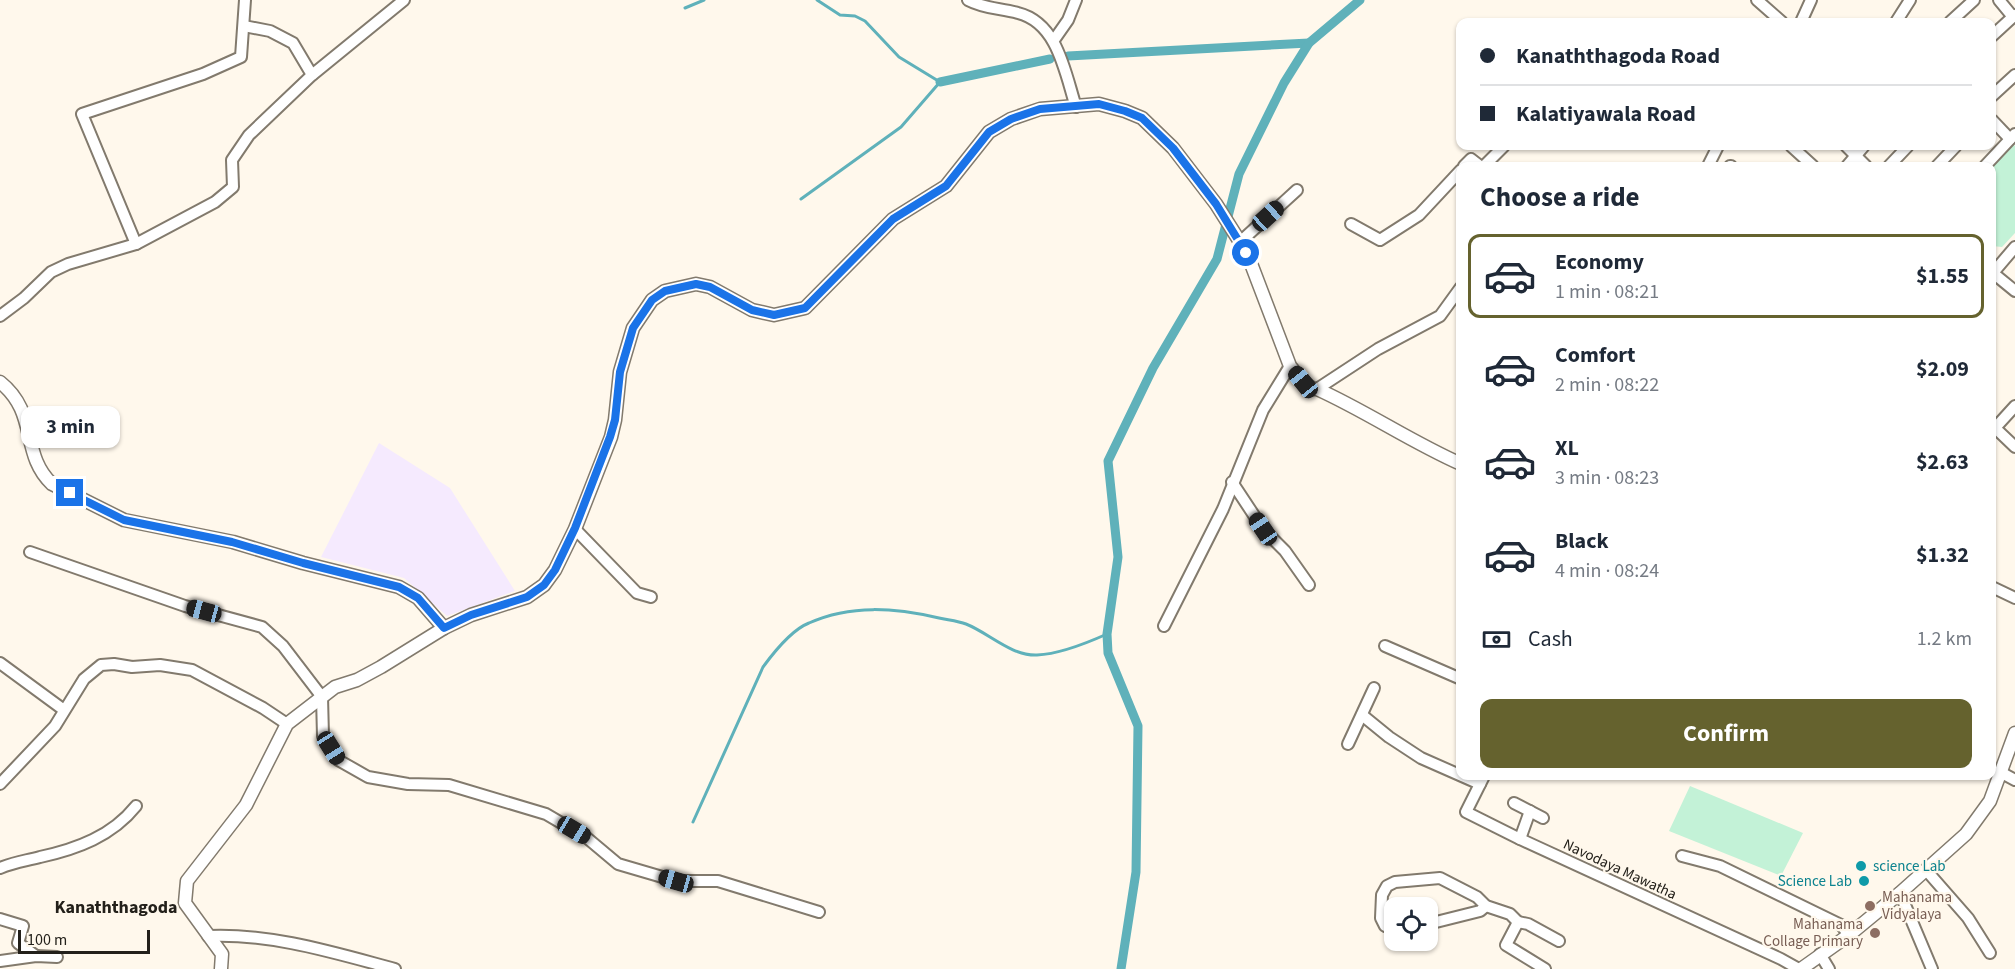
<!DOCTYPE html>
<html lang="en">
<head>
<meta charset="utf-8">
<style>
	body { margin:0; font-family:"Source Sans 3",sans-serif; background:#f6f6f7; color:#1f2937; height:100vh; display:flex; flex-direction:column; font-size:22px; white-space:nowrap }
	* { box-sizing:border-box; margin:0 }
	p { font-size:20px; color:#747a83 }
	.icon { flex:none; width:33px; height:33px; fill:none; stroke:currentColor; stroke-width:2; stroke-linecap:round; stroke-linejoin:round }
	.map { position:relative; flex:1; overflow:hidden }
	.drawer { position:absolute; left:1456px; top:162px; width:540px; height:618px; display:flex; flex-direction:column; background:#fff; border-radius:12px; box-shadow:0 2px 4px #0004 }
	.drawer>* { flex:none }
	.banner { position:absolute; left:1456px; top:18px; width:540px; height:132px; border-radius:12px; box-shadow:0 2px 4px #0004; display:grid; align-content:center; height:132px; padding:0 24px; background:#fff }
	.tools { position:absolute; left:1384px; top:897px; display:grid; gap:12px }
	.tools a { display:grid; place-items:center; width:54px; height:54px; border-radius:12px; background:#fff; box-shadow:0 2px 4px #0004; font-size:30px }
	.scale { position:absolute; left:18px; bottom:15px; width:132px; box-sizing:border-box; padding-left:6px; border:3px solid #23201a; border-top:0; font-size:16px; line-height:21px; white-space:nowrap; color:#23201a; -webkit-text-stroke:4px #fff8ec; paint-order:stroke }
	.end { position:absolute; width:27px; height:27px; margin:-14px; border:8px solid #1a73e8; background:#fff; box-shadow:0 0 0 3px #fff }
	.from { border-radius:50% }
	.bubble { position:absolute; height:42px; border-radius:12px; background:#fff; box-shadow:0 2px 4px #0004; font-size:20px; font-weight:700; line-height:42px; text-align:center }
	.car { position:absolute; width:18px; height:36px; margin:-18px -9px; border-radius:8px; box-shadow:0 0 4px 2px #0007; background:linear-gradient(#222 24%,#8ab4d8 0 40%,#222 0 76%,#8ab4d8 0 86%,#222 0) }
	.banner b { display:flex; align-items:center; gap:21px; height:57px; font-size:22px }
	.banner b+b { border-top:2px solid #e0e1e3 }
	.banner i { width:15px; height:15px; background:#1f2937 }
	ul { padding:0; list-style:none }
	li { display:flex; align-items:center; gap:18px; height:84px; margin:0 12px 9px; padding:0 12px; border:3px solid transparent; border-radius:12px }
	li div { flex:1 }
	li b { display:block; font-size:22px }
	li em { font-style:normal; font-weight:700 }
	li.current { border-color:#65622e }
	li>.icon { width:54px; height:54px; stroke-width:1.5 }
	h2 { padding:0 24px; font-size:27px; line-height:72px }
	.pay { display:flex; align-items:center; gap:15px; height:66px; padding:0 24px; font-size:22px }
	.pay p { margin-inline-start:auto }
	.primary-button { display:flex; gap:12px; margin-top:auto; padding:12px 24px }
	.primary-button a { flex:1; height:69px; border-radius:12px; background:#65622e; color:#fff; font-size:24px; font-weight:700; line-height:69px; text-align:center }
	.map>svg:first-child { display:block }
	.education { fill:#f5eafe }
	.green { fill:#c3f2d7 }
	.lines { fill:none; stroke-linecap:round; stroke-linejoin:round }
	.stream { stroke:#5fb1ba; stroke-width:3 }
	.canal { stroke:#5fb1ba; stroke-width:9 }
	.minor-casing { stroke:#827a6d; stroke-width:14 }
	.tertiary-casing { stroke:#827a6d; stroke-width:15 }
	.minor { stroke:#fff; stroke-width:10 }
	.tertiary { stroke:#fff; stroke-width:12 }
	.route { stroke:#1a73e8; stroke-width:8 }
	.culture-dot { fill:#0f9aa8; stroke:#fff8ec; stroke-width:2 }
	.education-dot { fill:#8d6e63; stroke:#fff8ec; stroke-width:2 }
	.labels { text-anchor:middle; stroke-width:4.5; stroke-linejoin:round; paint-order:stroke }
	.culture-label { font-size:15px; fill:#0d838f; stroke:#fff8ec; text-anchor:start }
	.street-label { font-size:15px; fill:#23201a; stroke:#fff8ec }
	.education-label { font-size:15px; fill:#785e54; stroke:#fff8ec; text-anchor:start }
	.quarter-label { font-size:18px; font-weight:bold; fill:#23201a; stroke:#fff8ec }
</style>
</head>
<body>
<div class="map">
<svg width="2015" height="969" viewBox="0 0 2015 969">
	<rect width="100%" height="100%" fill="#fff8ec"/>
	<path class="education" d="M379,443L450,488L515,591L447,616L404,578L321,557Z"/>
	<g class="green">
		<path d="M2012,143L2015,146V233L2002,247L1992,246L1991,166Z"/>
		<path d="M1690,786L1803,833L1781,876L1669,831Z"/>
	</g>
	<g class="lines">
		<g class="stream">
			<path d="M685,8L704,0"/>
			<path d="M801,199L901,127L940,82L899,57L865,21L855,16L840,15L817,0"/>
			<path d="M693,822L763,667C774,652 791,630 809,623C851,604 895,608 939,618C948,620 958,621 966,624C989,633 1011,656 1037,655C1060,654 1087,643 1107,634"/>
		</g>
		<g class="canal">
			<path d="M1068,56L1309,43"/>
			<path d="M940,82L1050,59"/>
			<path d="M1121,969L1136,872L1138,726L1108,653L1107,634L1118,557L1108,461L1153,368L1217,259L1239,174L1284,83L1309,43L1360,0"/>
		</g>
		<defs>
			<g id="minor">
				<path d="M968,0C985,9 1000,8 1018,13C1058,23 1065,73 1076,107"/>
				<path d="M1757,0L1782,22"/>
				<path d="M1999,0L2013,17"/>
				<path d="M1801,22L1811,0"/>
				<path d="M1896,22L1910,0"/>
				<path d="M1950,22L1974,0"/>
				<path d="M244,26L270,31L293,43L312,75"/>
				<path d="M1992,36L2015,15"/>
				<path d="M1054,40L1068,20L1076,0"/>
				<path d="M1992,96L2015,75"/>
				<path d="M1992,120L2010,139"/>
				<path d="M1791,146L1813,166"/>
				<path d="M1846,146L1866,166"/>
				<path d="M1464,166L1471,159L1480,166"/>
				<path d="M1484,166L1504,146"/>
				<path d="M1708,166L1718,146"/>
				<path d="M1730,166H1731"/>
				<path d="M1847,166L1864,146"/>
				<path d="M1889,166L1908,146"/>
				<path d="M1937,166L1956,146"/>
				<path d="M1985,166L2015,134"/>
				<path d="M1351,224L1380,240L1419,215L1461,170"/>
				<path d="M1240,242L1297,190"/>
				<path d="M136,244L82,114L203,74L241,57L245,0"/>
				<path d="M1993,273L2015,291"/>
				<path d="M1992,274L2015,247"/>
				<path d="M0,316L24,298L51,272L68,264L136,244L215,202L233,187L232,160L249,135L312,75L404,0"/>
				<path d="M1317,389L1378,349L1440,316L1461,287"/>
				<path d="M1992,425L2015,447"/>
				<path d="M1995,428L2015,406"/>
				<path d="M1232,482L1263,529L1285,551L1309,585"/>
				<path d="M575,529L637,593L651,597"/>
				<path d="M30,552L185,606L262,627L283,646L322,697L323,736L338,760L368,777L408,784L449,785L546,814L587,838L618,864L676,881H718L819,912"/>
				<path d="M1992,587L2015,598"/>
				<path d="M1164,626L1223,509L1263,410L1290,366"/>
				<path d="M1385,646L1461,679"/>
				<path d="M0,663L64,710"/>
				<path d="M1362,715L1389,737L1421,758L1480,784"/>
				<path d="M1348,744L1374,688"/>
				<path d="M2002,773L2015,780"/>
				<path d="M1484,776L1466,812L1520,839L1781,959L1799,969"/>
				<path d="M0,784L55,726L84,679L101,665L114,664L132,667L160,665L192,670L263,708L287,724"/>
				<path d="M1514,803L1543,818"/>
				<path d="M1520,839L1530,811"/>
				<path d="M1682,856L1720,866L1841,925L1849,935"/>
				<path d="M0,868C15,862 25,861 40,857C77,849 112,836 136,806"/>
				<path d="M1926,870L1968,918L1990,953"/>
				<path d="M1900,893L1932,969"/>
				<path d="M0,919L23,926L18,943L36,956"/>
				<path d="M1518,922L1528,924L1559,941"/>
				<path d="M1428,924L1480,911L1486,906"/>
				<path d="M1395,929L1385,926L1381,918L1382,895L1387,886L1395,882L1440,878L1477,897L1486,906L1510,914L1518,922L1506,945L1545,969"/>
				<path d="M208,936C271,933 335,953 395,969"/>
				<path d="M1820,954L1829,969"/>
				<path d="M0,961L36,956L57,957"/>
			</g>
			<g id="tertiary">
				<path d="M0,382C39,413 20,454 52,484L124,520L233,542L303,563L399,587L418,598L444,628"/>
				<path d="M221,969L222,954L185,903L187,881L246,805L287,724L335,687L357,680L381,667L444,628L471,615L527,597L544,585L555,570L575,529L611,437L615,420L620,372L633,328L652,300L665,291L696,284L710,287L752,310L774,315L805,308L893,219L946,186L989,132L1011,119L1040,109L1099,104L1125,111L1142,118L1173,148L1216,204L1247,253L1290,366L1303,382L1313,389H1317C1366,411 1411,442 1461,464"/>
				<path d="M1801,969L1849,935L1900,893L1966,834L1990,801L2015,733"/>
			</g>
		</defs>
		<use href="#minor" class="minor-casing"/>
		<use href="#tertiary" class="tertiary-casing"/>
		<use href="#minor" class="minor"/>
		<use href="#tertiary" class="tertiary"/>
	</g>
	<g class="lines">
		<path class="route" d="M70,493L124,520L232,542L303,563L399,587L418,598L444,628L471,615L527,597L544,585L555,570L575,528L610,437L615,420L620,372L633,328L652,300L665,291L696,284L710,287L752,310L774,315L805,308L893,219L946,186L989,132L1011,119L1040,109L1099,104L1125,111L1142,118L1173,148L1216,204L1246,253"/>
	</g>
	<g class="culture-dot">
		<circle cx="1861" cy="866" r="6"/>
		<circle cx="1864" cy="881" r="6"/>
	</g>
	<g class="education-dot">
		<circle cx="1870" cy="906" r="6"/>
		<circle cx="1875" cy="933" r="6"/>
	</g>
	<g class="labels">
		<g class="culture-label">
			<text x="1873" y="871">science Lab</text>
			<text x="1852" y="886" text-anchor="end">Science Lab</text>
		</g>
		<g class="street-label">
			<text transform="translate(1620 869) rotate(25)" y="5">Navodaya Mawatha</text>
		</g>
		<g class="education-label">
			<text x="1882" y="902">Mahanama<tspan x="1882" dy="17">Vidyalaya</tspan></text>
			<text x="1863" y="929" text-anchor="end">Mahanama<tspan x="1863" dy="17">Collage Primary</tspan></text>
		</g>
		<g class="quarter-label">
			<text x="116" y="913">Kanaththagoda</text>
		</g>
	</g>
</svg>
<div class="tools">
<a><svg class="icon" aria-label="locate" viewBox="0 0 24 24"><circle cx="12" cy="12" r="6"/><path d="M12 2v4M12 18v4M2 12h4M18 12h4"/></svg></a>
</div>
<div class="scale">100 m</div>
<i class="end from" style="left:1246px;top:253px"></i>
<i class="end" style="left:70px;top:493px"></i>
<div class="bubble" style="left:21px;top:406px;width:99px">3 min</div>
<i class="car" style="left:1268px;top:216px;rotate:48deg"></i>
<i class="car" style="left:1303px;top:382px;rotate:321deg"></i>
<i class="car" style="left:1263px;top:529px;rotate:326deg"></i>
<i class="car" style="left:204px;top:611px;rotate:285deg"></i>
<i class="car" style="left:331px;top:748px;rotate:148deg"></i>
<i class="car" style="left:574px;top:830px;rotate:121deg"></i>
<i class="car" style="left:676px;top:881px;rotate:286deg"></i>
<div class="banner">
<b><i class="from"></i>Kanaththagoda Road</b>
<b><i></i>Kalatiyawala Road</b>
</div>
<section class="drawer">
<h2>Choose a ride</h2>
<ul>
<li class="current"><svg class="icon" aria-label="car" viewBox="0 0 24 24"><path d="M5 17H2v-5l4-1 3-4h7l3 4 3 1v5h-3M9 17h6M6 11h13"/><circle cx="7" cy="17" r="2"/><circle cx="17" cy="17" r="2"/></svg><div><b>Economy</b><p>1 min · 08:21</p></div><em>$1.55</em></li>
<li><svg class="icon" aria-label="car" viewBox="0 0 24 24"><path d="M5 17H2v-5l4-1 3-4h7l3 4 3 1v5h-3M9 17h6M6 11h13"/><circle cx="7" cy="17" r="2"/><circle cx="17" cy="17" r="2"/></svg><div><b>Comfort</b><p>2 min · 08:22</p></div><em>$2.09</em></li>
<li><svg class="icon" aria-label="car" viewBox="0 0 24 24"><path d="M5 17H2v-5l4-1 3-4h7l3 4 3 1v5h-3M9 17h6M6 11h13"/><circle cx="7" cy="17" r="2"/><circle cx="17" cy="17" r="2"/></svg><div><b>XL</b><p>3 min · 08:23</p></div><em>$2.63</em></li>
<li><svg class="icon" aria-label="car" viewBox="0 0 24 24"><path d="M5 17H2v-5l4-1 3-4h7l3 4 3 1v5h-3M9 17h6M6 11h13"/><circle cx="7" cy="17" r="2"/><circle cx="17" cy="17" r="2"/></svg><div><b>Black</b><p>4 min · 08:24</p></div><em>$1.32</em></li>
</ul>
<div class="pay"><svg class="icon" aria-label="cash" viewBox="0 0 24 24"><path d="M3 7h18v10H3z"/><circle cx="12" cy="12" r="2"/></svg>Cash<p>1.2 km</p></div>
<div class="primary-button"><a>Confirm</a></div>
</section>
</div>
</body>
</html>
